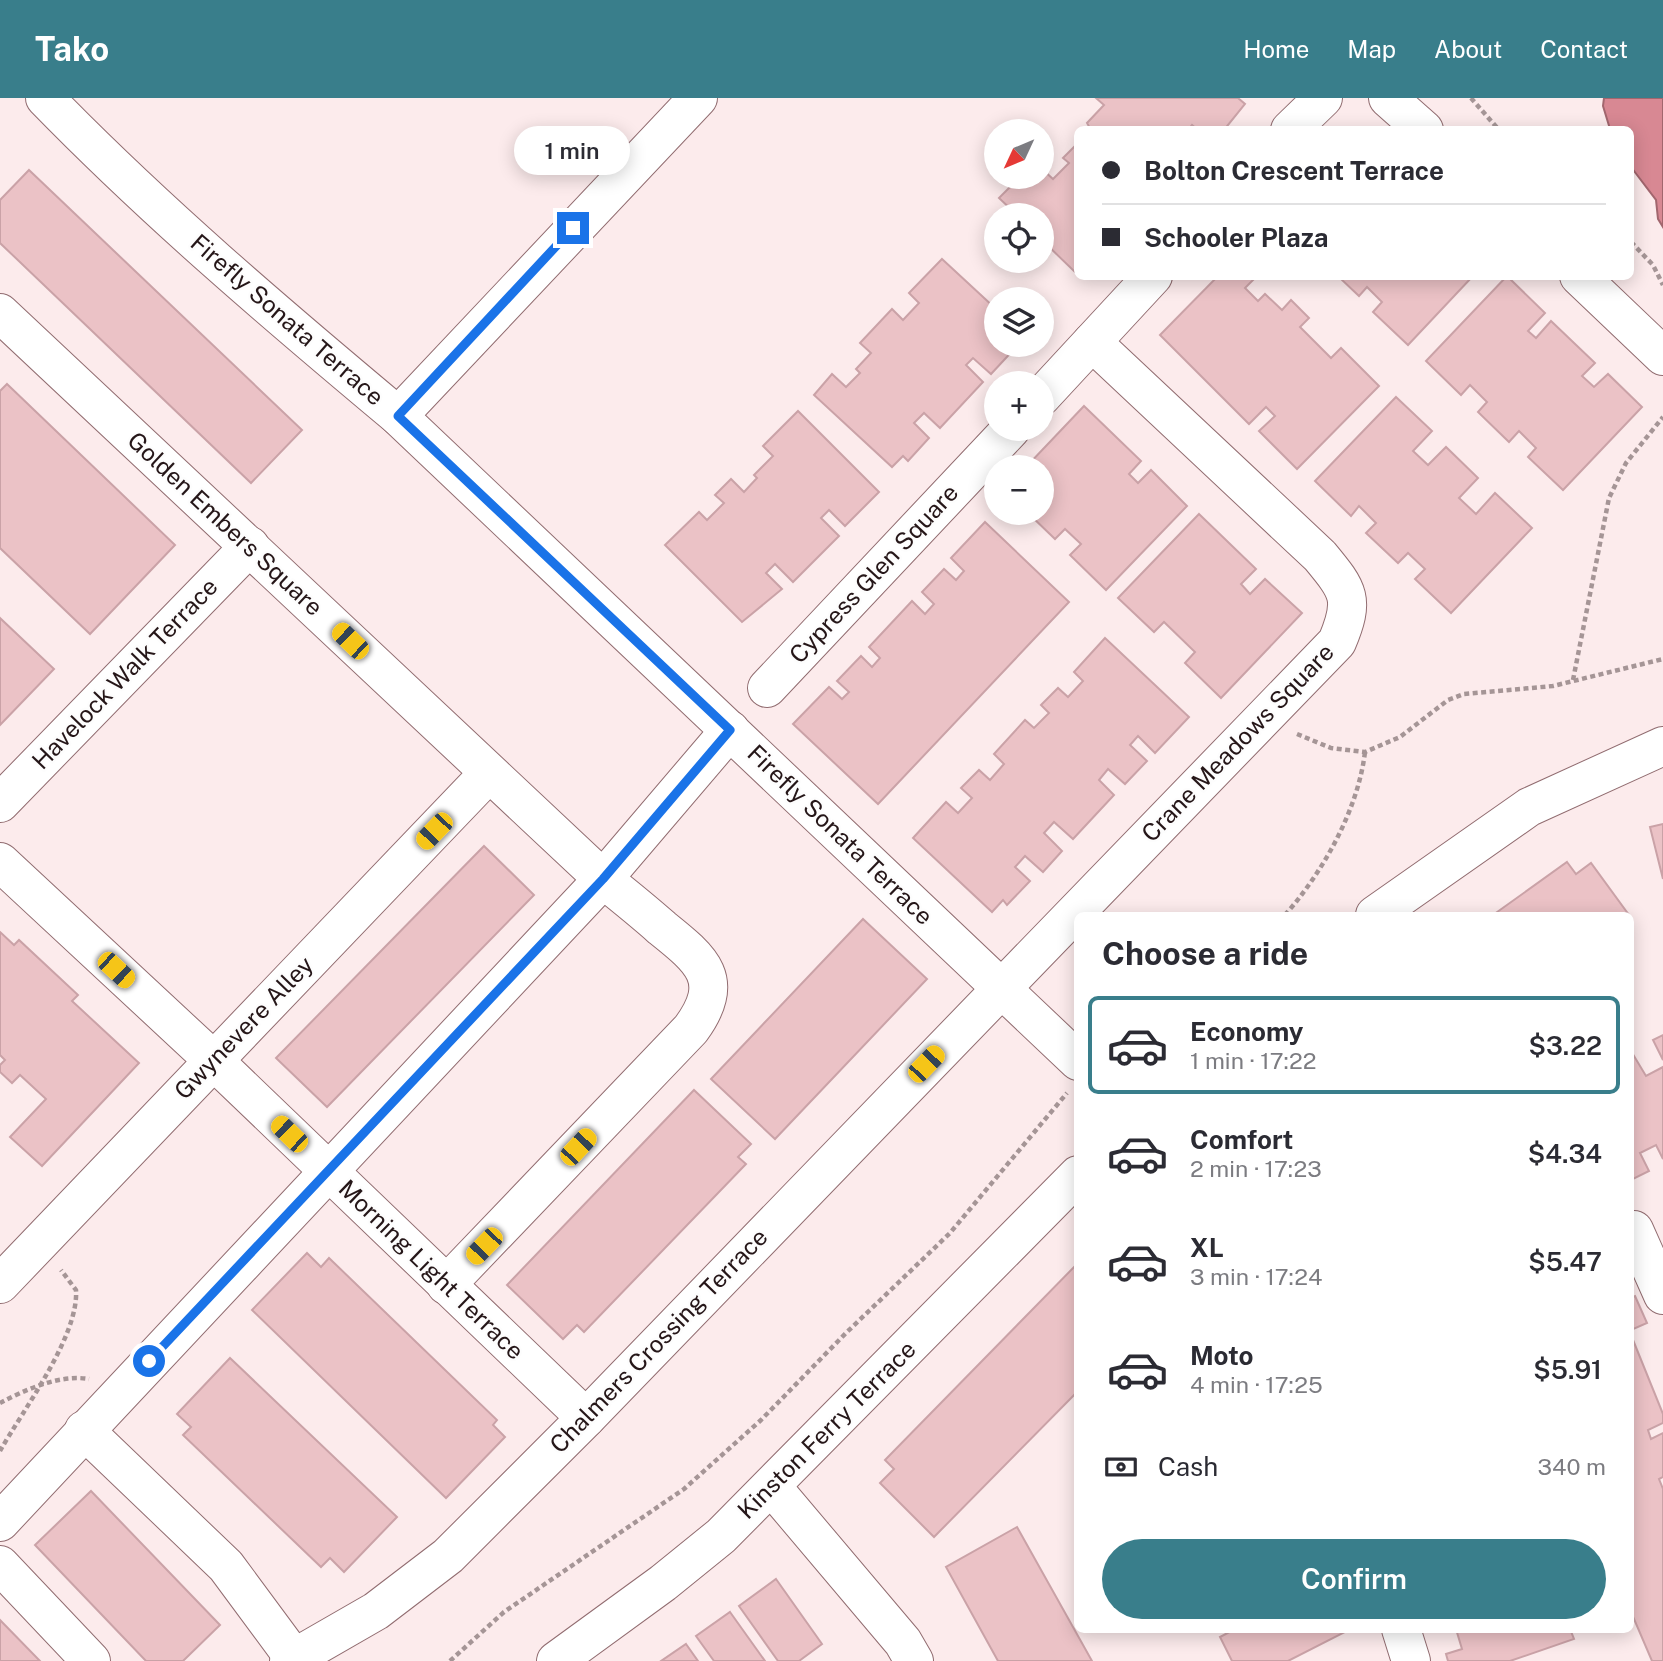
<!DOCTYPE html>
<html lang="en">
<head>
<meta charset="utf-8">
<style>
	body { margin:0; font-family:"Public Sans",sans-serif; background:#f7f7f7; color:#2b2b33; height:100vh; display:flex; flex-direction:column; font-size:26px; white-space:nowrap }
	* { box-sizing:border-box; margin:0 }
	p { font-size:23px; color:#7c7c81 }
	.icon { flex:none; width:38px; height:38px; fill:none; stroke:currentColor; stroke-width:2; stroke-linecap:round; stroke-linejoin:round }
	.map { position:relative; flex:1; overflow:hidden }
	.panel { position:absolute; left:1074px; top:814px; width:560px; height:721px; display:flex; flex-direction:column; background:#fff; border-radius:10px; box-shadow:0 4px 18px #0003 }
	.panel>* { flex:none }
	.top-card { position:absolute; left:1074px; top:28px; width:560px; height:154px; border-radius:10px; box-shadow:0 4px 18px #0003; display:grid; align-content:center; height:154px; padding:0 28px; background:#fff }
	.needle { width:46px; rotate:226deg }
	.buttons { position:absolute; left:984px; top:21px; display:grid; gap:14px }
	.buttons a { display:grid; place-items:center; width:70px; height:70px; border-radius:50%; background:#fff; box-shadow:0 4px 18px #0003; font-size:35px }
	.end { position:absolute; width:32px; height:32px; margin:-16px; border:9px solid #1a73e8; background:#fff; box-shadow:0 0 0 4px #fff }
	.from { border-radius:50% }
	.bubble { position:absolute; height:49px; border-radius:24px; background:#fff; box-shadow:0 4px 18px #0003; font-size:23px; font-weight:600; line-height:49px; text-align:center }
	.car { position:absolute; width:21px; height:42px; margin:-21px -10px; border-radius:9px; box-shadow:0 0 5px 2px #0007; background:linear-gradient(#f5c518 24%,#345 0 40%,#f5c518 0 76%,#345 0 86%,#f5c518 0) }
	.top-card b { display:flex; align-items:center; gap:24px; height:66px; font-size:26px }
	.top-card b+b { border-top:2px solid #e1e1e2 }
	.top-card i { width:18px; height:18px; background:#2b2b33 }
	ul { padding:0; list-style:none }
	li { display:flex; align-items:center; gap:21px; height:98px; margin:0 14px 10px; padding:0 14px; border:4px solid transparent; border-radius:10px }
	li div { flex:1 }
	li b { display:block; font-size:26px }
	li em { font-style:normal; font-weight:600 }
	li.active { border-color:#397e8b }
	li>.icon { width:63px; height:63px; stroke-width:1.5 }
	h2 { padding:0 28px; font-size:32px; line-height:84px }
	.pay { display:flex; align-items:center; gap:18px; height:77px; padding:0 28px; font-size:26px }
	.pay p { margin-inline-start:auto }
	.cta { display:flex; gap:14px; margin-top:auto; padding:14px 28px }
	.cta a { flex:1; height:80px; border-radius:42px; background:#397e8b; color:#fff; font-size:28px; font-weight:600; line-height:80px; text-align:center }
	header { display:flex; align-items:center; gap:42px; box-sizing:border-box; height:98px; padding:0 35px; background:#397e8b; color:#fff }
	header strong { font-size:33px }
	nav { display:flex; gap:38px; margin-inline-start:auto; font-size:24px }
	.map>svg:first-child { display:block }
	.water { fill:#d88893; stroke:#a2666e; stroke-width:2 }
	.building { fill:#ebc2c6; stroke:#caa2a7; stroke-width:2 }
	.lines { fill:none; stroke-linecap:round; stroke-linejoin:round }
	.minor-casing { stroke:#916c70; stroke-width:40 }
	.path { stroke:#a59596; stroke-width:4.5; stroke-dasharray:5 3.5; stroke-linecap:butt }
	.minor { stroke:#fff; stroke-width:38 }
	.route { stroke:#1a73e8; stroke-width:9 }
	.labels { text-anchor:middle; stroke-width:5; stroke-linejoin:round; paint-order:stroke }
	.street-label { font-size:24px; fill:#251618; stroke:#fdfdfd }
</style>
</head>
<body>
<header>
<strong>Tako</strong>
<nav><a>Home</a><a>Map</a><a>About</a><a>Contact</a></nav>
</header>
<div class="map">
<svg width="1663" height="1563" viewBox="0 0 1663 1563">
	<rect width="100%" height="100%" fill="#fcebec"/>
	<path class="water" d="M1604,0H1663V129L1658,121L1656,102L1631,69V32L1610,31L1603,8Z"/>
	<g class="building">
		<path d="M1096,0H1238L1245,6L1224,32H1198L1192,27L1188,32H1091L1087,25L1104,7Z"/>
		<path d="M1078,45V177L1041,141V117H1017L999,100L1020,79H1041V70L1053,81L1069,65L1063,60Z"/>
		<path d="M29,72L302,332L251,385L0,145V102Z"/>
		<path d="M942,161L996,211V247H1018L991,276L973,260L966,267L983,284L940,330L924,315L914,325L929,340L908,363L903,358L892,369L814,297L832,276L846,289L860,275L856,271L871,255L860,245L892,211L903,222L919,205L909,195Z"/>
		<path d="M1218,178H1257L1245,190L1258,203L1265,196L1282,212L1291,202L1309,220L1300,229L1331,260L1341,250L1379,288L1297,371L1259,333L1275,318L1266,309L1249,326L1160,237Z"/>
		<path d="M1345,178H1473L1408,247L1373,214L1382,204L1367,189L1359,198L1342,182Z"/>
		<path d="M1507,178L1545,215L1528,233L1536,240L1551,223L1595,265L1582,278L1594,289L1608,276L1642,309L1563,392L1528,359L1536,350L1519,333L1509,344L1478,314L1487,304L1470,287L1461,297L1426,263Z"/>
		<path d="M7,286L175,447L90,536L0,450V293Z"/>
		<path d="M1396,299L1432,333L1413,353L1428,367L1446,349L1478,380L1459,400L1476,416L1495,395L1532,430L1451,515L1415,481L1425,471L1408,455L1398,465L1366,435L1376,425L1359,408L1351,418L1315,383Z"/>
		<path d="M1084,308L1141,363L1129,376L1138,385L1151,372L1187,408L1106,492L1070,457L1081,446L1065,431L1055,441L1028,415H1041V369H1026Z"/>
		<path d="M798,313L879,394L845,428L829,412L821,420L839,438L793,484L775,466L766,475L782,491L742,524L665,447L699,414L707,422L724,405L715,397L731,381L744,394L757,380L754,377L773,358L763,348Z"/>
		<path d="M1199,416L1256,471L1241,486L1250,496L1265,481L1302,515L1221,600L1185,565L1195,554L1164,524L1154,534L1118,500Z"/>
		<path d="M985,424L1069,504L878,706L793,626L829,589L842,601L849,594L837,583L861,558L872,569L880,560L869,549L912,503L925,516L934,506L922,494L944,471L956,482L964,473L951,460Z"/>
		<path d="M0,520L54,571L0,627Z"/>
		<path d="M1105,540L1189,619L1155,655L1138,638L1130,647L1147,663L1125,686L1108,671L1099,682L1114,697L1073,741L1054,724L1044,735L1062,753L1043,774L1025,758L1015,769L1030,783L1007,807L1003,802L992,814L913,740L946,704L958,715L972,700L961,690L979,672L990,682L1004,666L994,656L1025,622L1034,630L1049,615L1041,607L1058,590L1068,599L1083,583L1074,574Z"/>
		<path d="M1663,726V781L1650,729Z"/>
		<path d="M484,748L534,797L327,1009L276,960Z"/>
		<path d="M1567,764L1576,776L1591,765L1629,817H1493Z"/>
		<path d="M863,821L927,881L775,1041L711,981Z"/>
		<path d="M0,834L14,847L19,842L78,897L72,903L139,965L42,1068L10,1039L46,1001L20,977L12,985L0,974V967L5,962L0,957Z"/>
		<path d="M1663,937V962L1653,942Z"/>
		<path d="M1631,953L1646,978L1663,969V1061L1656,1047L1640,1055L1649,1073L1631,1082Z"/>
		<path d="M694,992L751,1046L738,1059L746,1066L584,1234L577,1227L563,1241L507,1187Z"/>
		<path d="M307,1155L321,1169L329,1160L497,1322L493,1327L505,1339L446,1400L252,1212Z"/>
		<path d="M1078,1165V1293L934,1439L880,1385L894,1371L885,1362Z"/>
		<path d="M1635,1198L1647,1225L1631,1232V1200Z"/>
		<path d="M1631,1237L1663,1316V1325L1648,1332L1651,1341L1663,1335V1379L1659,1381L1663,1391V1563H1652L1631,1514Z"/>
		<path d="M230,1260L397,1419L344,1474L330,1460L321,1469L183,1337L191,1329L177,1316Z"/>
		<path d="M91,1393L220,1527L183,1563H146L35,1447Z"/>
		<path d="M1017,1429L1092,1563H998L946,1469Z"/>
		<path d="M776,1481L822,1546L799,1563H778L739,1508Z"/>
		<path d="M730,1514L765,1563H714L696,1538Z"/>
		<path d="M0,1522L40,1563H0Z"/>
		<path d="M1235,1531H1347V1533L1288,1563H1232L1220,1539Z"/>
		<path d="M1456,1531H1570L1574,1541L1510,1563H1448L1446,1556L1462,1551Z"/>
		<path d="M686,1546L698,1563H661Z"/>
	</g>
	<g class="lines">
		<defs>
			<g id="minor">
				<path d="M45,0C155,113 276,216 398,318L1078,963"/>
				<path d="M1388,0L1424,32"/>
				<path d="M1290,32L1323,0"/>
				<path d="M1579,178L1663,258"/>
				<path d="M0,215L603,781C623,797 643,813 662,830C702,862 727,882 691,931L446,1187"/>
				<path d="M1041,299L1153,178"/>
				<path d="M398,318L698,0"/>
				<path d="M767,590L1011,331"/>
				<path d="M0,705L250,448"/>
				<path d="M0,764L213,962L586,1320"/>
				<path d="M1375,817L1529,709L1663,648"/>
				<path d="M1634,1132L1663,1197"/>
				<path d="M0,1186L489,675"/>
				<path d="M84,1332L226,1468L294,1560"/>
				<path d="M772,1389L903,1544L914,1563"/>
				<path d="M0,1424L603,781L730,632"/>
				<path d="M0,1467L91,1563"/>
				<path d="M1401,1531L1411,1563"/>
				<path d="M289,1563L376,1513L448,1458L586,1320L1337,544C1355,501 1349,493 1320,458L1092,244"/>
				<path d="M556,1563L663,1485L721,1438L1078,1077"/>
			</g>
		</defs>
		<use href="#minor" class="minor-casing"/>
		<g class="path">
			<path d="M1471,0L1499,32"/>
			<path d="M1631,144L1653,167L1663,187"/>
			<path d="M1573,582L1609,400L1626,365L1663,319"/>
			<path d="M1297,636L1331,650L1365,654L1400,639L1448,602L1464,596L1553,588L1663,561"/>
			<path d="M1285,817C1323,774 1358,712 1365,654"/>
			<path d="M0,1305C25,1292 59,1276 89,1281"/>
			<path d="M0,1353C23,1312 79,1238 76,1192L61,1172"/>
			<path d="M450,1563L504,1514L684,1391L761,1322L846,1235L950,1135L1067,995"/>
		</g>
		<use href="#minor" class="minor"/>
	</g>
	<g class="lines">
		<path class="route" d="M149,1263L603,781L730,632L398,318L573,130"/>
	</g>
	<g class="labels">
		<g class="street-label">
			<text transform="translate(287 222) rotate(41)" y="8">Firefly Sonata Terrace</text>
			<text transform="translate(225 426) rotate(43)" y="8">Golden Embers Square</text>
			<text transform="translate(874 476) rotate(-47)" y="8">Cypress Glen Square</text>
			<text transform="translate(125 576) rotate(-46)" y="8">Havelock Walk Terrace</text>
			<text transform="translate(1238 645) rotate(-46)" y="8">Crane Meadows Square</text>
			<text transform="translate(840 737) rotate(44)" y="8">Firefly Sonata Terrace</text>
			<text transform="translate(244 930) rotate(-46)" y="8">Gwynevere Alley</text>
			<text transform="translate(431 1172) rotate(44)" y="8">Morning Light Terrace</text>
			<text transform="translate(659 1243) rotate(-46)" y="8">Chalmers Crossing Terrace</text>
			<text transform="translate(827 1332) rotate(-45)" y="8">Kinston Ferry Terrace</text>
		</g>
	</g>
</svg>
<div class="buttons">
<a><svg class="needle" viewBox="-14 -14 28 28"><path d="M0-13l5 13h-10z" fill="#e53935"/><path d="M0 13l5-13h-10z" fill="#7c7c81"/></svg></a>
<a><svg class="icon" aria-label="locate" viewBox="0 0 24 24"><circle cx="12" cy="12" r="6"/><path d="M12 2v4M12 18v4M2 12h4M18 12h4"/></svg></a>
<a><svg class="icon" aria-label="layers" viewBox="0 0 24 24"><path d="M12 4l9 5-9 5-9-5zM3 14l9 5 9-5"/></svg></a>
<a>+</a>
<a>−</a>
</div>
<i class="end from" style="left:149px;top:1263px"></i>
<i class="end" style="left:573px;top:130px"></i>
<div class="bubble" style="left:514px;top:28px;width:116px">1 min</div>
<i class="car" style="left:350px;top:543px;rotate:314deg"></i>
<i class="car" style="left:434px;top:733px;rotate:224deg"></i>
<i class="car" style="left:116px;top:872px;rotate:133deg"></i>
<i class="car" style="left:926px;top:966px;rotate:44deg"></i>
<i class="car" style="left:289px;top:1036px;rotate:314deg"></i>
<i class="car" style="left:578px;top:1049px;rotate:43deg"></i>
<i class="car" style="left:484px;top:1148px;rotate:224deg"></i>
<div class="top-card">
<b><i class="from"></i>Bolton Crescent Terrace</b>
<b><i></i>Schooler Plaza</b>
</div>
<section class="panel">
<h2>Choose a ride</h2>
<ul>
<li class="active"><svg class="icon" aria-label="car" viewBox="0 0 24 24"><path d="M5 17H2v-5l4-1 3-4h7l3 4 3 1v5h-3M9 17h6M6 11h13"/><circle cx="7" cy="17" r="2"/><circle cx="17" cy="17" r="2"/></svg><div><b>Economy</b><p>1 min · 17:22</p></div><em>$3.22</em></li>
<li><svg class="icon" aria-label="car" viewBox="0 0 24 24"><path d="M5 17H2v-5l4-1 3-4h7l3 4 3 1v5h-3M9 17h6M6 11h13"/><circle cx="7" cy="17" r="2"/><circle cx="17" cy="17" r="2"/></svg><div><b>Comfort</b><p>2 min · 17:23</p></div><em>$4.34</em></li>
<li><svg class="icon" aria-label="car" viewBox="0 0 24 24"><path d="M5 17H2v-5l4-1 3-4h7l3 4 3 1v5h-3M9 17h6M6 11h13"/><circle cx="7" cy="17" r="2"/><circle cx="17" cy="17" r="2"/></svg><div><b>XL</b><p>3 min · 17:24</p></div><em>$5.47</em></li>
<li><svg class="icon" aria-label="car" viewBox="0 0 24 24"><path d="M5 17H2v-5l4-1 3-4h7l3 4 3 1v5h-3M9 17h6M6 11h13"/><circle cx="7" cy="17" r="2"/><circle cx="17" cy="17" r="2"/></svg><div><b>Moto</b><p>4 min · 17:25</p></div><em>$5.91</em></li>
</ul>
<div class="pay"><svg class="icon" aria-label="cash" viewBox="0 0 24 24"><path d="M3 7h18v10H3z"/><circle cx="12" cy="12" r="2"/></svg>Cash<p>340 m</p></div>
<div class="cta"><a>Confirm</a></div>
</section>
</div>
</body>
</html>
